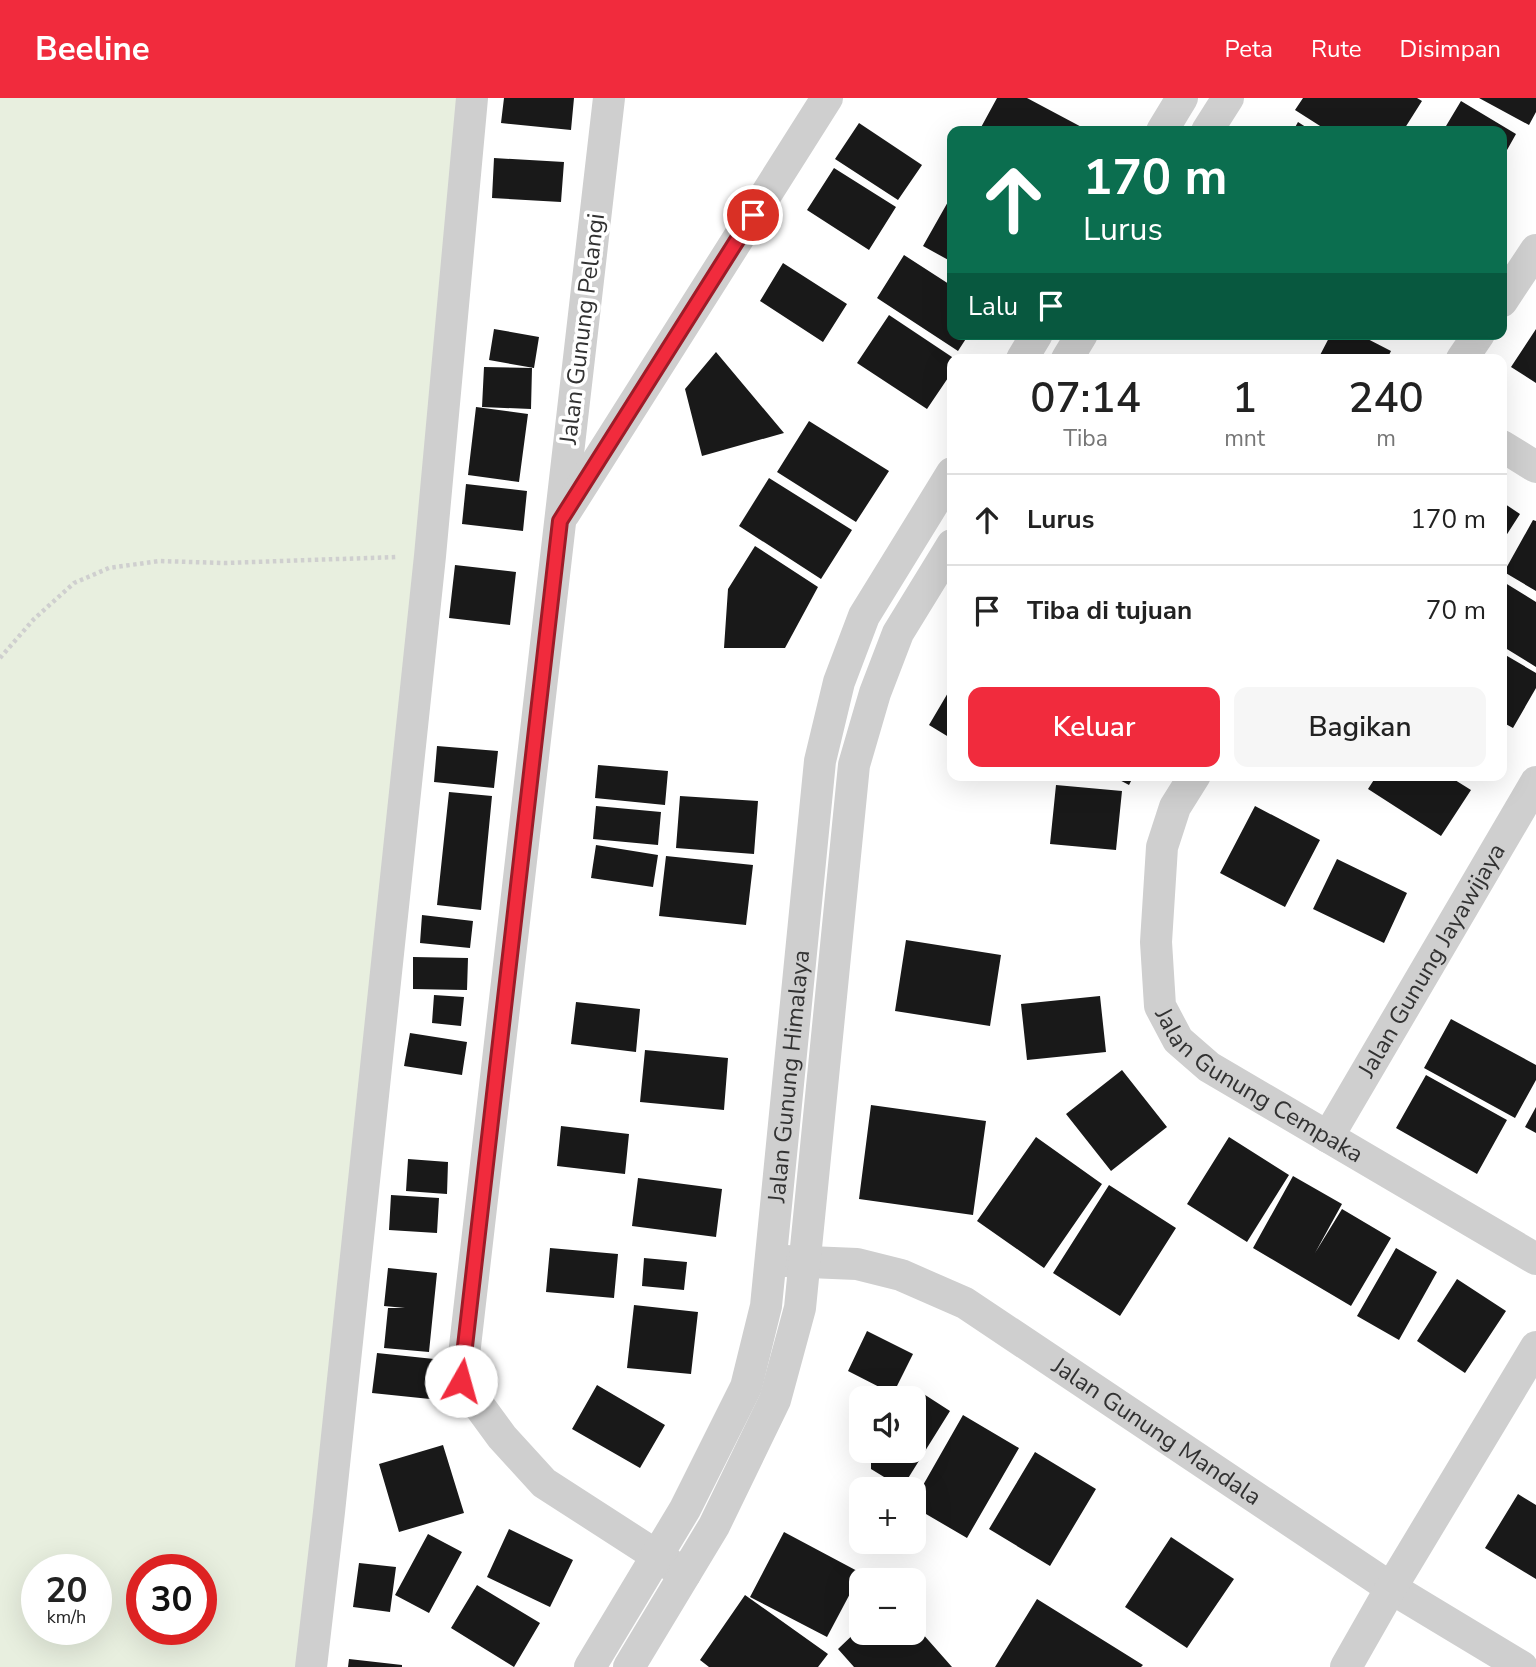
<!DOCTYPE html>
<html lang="id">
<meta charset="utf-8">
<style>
body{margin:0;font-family:"Nunito Sans",sans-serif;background:#f6f6f6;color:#222;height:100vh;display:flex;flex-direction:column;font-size:26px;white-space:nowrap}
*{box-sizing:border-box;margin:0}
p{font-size:23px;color:#767676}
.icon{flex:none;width:38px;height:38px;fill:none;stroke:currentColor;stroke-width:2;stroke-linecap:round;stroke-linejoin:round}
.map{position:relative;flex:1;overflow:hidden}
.drawer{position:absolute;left:947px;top:256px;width:560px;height:427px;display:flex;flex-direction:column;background:#fff;border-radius:14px;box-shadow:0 7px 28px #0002}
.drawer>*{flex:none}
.top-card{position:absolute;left:947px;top:28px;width:560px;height:214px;border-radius:14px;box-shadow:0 7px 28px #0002;background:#0b6e4f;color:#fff;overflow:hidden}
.controls{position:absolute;left:849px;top:1288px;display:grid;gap:14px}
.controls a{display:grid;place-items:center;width:77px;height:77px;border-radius:14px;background:#fff;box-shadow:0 7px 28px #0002;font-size:35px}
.speed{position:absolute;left:21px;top:1456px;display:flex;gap:14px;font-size:35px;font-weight:700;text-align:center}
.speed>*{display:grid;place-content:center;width:91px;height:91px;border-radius:50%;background:#fff;box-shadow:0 7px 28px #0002;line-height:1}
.speed small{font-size:18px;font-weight:400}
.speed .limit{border:10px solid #d22;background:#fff;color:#111}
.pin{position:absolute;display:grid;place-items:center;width:60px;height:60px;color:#fff;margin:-30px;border:4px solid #fff;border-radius:50%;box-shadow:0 2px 7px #0007}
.me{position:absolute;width:77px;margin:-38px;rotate:7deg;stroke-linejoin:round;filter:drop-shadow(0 0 5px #0008)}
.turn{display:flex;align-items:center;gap:24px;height:147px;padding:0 21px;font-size:32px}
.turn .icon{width:91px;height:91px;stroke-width:2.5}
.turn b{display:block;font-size:49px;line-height:60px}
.then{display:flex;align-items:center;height:66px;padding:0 21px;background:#0003;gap:14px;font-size:26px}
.eta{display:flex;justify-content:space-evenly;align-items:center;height:119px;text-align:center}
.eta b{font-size:42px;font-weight:600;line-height:49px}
.primary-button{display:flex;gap:14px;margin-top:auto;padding:14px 21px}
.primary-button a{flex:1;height:80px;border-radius:14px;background:#f12b3d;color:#fff;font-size:28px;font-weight:600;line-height:80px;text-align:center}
.primary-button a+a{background:#f6f6f6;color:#222}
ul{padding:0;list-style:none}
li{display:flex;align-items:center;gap:21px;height:91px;padding:0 21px;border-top:2px solid #e0e0e0}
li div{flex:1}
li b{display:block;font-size:26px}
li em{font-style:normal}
header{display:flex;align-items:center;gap:42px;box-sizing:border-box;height:98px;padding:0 35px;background:#f12b3d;color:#fff}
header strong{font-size:33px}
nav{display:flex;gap:38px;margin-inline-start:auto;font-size:24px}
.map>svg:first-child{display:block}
</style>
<header>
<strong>Beeline</strong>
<nav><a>Peta</a><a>Rute</a><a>Disimpan</a></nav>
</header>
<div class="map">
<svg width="1536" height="1569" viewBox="0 0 1536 1569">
<rect width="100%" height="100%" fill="#fff"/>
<!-- green -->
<path fill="#e8efdf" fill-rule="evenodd" d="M0 0H480L322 1569H0ZM37 1472H96V1531H37ZM142 1472H201V1531H142Z"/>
<!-- building -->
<path fill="#191919" d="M504 0H574L571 32 501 25Z
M997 0H1027L1089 33H979Z
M1303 0H1417L1422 3 1403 33H1328L1295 12Z
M1479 0H1536V14L1529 27Z
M1461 3 1516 36 1502 61V33H1443Z
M1298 24 1312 33H1293Z
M859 25 922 67 898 102 835 61Z
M494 60 564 64 561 104 492 100Z
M834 70 896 109 869 152 807 112Z
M949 102 952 104V164L923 148Z
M904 157 952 188V236H969L958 253 877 200Z
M783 165 847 206 823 244 760 203Z
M889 217 952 259V274L927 311 857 265Z
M494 231 539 239 534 270 489 262Z
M1536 231V285L1511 269Z
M1331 236H1358L1391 253 1387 261H1318Z
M716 254 784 335 702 358 685 291Z
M484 269 532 270 531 311 482 309Z
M476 309 528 316 519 384 468 377Z
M809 323 889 373 856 424 777 374Z
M769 380 852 432 821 481 739 428Z
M466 386 527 393 523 433 462 426Z
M1502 404 1520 416 1502 444Z
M1533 422 1536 423V493L1504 474Z
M755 448 818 489 785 550H724L728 491Z
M455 467 516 474 510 527 449 520Z
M1502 483 1536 504V569L1502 548Z
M1502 555 1536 575V590L1513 630 1502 624Z
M952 588V641L929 627Z
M437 648 498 653 494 690 434 684Z
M598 667 668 673 665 707 595 700Z
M1110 677H1134L1129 687Z
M1377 677H1447L1471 692 1441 738 1368 691Z
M1056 687 1122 693 1116 752 1050 746Z
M449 694 492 698 481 812 437 807Z
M680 698 758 703 754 756 676 750Z
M596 708 661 714 658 747 593 741Z
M1255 708 1320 742 1285 809 1220 775Z
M596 747 658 757 653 789 591 780Z
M666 758 753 767 746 827 659 818Z
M1337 761 1407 795 1384 845 1313 811Z
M422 817 473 823 470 850 420 845Z
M906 842 1001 857 990 928 895 913Z
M413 859 468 860 467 892 413 891Z
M434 897 464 899 461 928 432 925Z
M1100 898 1106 954 1027 962 1021 906Z
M576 904 640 911 636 954 571 946Z
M1451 921 1536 967V982L1515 1020 1424 970Z
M410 935 467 944 462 977 404 968Z
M645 952 728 960 724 1012 640 1004Z
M1122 972 1167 1029 1111 1073 1066 1016Z
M1426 977 1507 1022 1477 1076 1396 1030Z
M871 1007 986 1023 973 1117 859 1101Z
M1536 1009V1035L1525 1029Z
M561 1028 629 1036 625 1076 557 1068Z
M1036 1039 1102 1086 1044 1170 977 1123Z
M1229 1039 1289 1077 1247 1144 1187 1106Z
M408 1061 448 1064 447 1096 406 1093Z
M1293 1078 1342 1106 1315 1155 1342 1111 1391 1140 1351 1208 1253 1150Z
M638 1080 722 1091 716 1139 632 1128Z
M1109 1087 1176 1130 1120 1218 1053 1175Z
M391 1097 439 1100 437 1135 389 1132Z
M550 1150 618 1156 614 1200 546 1194Z
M1396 1150 1437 1174 1399 1242 1357 1218Z
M644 1160 687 1164 684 1192 642 1188Z
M388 1170 437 1175 429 1254 384 1250 388 1210H405L384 1208Z
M1457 1181 1506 1213 1465 1275 1417 1243Z
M634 1207 698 1214 691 1276 627 1270Z
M867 1233 913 1256 893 1296 848 1273Z
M377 1255 434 1261 430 1301 372 1295Z
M597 1287 665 1327 640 1370 572 1331Z
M919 1293 950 1313 902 1390 871 1371V1353H914V1300L895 1299Z
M963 1317 1019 1350 967 1440 914 1409V1403Z
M443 1347 464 1415 399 1434 379 1366Z
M1035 1354 1096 1391 1050 1468 989 1431Z
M1518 1396 1536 1407V1481L1485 1450Z
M509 1431 573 1462 550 1509 487 1479Z
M784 1434 861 1475 827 1539 750 1499Z
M428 1436 462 1454 429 1515 395 1497Z
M1171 1439 1234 1481 1187 1550 1125 1509Z
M359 1465 396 1469 390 1514 353 1509Z
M477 1487 540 1525 514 1569 451 1530Z
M745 1497 828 1556 818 1569H709L700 1562Z
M1037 1501 1143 1567 1141 1569H995Z
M914 1526 952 1569H854L838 1551 861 1529V1535H914Z
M349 1561 402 1567V1569H348Z"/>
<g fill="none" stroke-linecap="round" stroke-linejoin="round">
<!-- path -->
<path stroke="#cfcfcf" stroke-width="4.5" stroke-dasharray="3.5 3.5" stroke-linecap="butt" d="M0 560 34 521 74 485 109 470 159 463 224 465 397 459"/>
<!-- street -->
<g stroke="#cfcfcf" stroke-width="32">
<path d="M609 0 461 1283 502 1339 544 1385 685 1476"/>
<path d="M1162 33 1182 0"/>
<path d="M1207 33 1228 0"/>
<path d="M1502 203 1536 152"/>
<path d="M1022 261 1037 236"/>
<path d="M1067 261 1082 236"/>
<path d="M1462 261 1479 236"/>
<path d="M1502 348 1536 369"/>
<path d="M564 416 827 0"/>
<path id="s1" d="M1195 677 1175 709 1162 749 1156 844 1160 908 1178 942 1209 969 1536 1161"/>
<path id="s2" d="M1328 1039 1536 684"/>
<path id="s3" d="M785 1163 857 1166 901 1177 965 1205 1391 1490 1522 1569"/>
<path d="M311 1569 329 1414 430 458 472 0"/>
<path id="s4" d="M590 1569 685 1411 746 1289 766 1208 820 663 839 584 864 518 952 375"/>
<path d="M629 1569 714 1428 775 1302 800 1210 854 667 875 595 898 535 952 447"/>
<path d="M1346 1569 1391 1490 1536 1249"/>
</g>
</g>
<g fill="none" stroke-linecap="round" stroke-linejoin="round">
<!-- route casing -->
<g stroke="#9d1c28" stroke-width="18">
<path id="route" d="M461 1283 560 423 753 117"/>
</g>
<!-- route -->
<use href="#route" stroke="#f12b3d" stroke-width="12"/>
</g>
<g text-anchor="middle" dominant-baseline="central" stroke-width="7" stroke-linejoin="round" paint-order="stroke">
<!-- street labels -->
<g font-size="24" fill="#323232" stroke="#fff">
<text transform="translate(582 231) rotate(-83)">Jalan Gunung Pelangi</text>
<text stroke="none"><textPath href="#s2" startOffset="205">Jalan Gunung Jayawijaya</textPath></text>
<text stroke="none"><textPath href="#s4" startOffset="635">Jalan Gunung Himalaya</textPath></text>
<text stroke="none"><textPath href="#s1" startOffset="369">Jalan Gunung Cempaka</textPath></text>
<text stroke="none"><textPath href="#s3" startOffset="418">Jalan Gunung Mandala</textPath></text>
</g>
</g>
</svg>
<div class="controls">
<a><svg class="icon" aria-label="sound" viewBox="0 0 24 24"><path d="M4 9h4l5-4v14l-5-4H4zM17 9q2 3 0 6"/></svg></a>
<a>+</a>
<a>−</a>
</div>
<div class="speed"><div>20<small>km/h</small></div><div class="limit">30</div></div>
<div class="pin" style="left:753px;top:117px;background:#d93025"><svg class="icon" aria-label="arrive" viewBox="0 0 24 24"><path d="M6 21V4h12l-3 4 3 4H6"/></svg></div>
<svg class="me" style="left:461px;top:1283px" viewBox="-20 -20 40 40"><circle r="19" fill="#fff"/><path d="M0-13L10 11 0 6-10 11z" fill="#f12b3d"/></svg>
<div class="top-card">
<div class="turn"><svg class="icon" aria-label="ahead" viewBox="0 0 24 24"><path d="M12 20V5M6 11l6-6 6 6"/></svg><div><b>170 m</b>Lurus</div></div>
<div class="then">Lalu<svg class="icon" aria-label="arrive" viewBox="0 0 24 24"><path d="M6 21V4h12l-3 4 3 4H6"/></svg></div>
</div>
<section class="drawer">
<div class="eta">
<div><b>07:14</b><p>Tiba</p></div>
<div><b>1</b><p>mnt</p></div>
<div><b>240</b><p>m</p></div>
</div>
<ul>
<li><svg class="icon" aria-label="ahead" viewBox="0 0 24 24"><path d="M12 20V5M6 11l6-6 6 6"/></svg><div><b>Lurus</b></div><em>170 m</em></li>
<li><svg class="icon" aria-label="arrive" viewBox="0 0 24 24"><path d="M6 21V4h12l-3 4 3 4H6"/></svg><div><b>Tiba di tujuan</b></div><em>70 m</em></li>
</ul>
<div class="primary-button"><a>Keluar</a><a>Bagikan</a></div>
</section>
</div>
